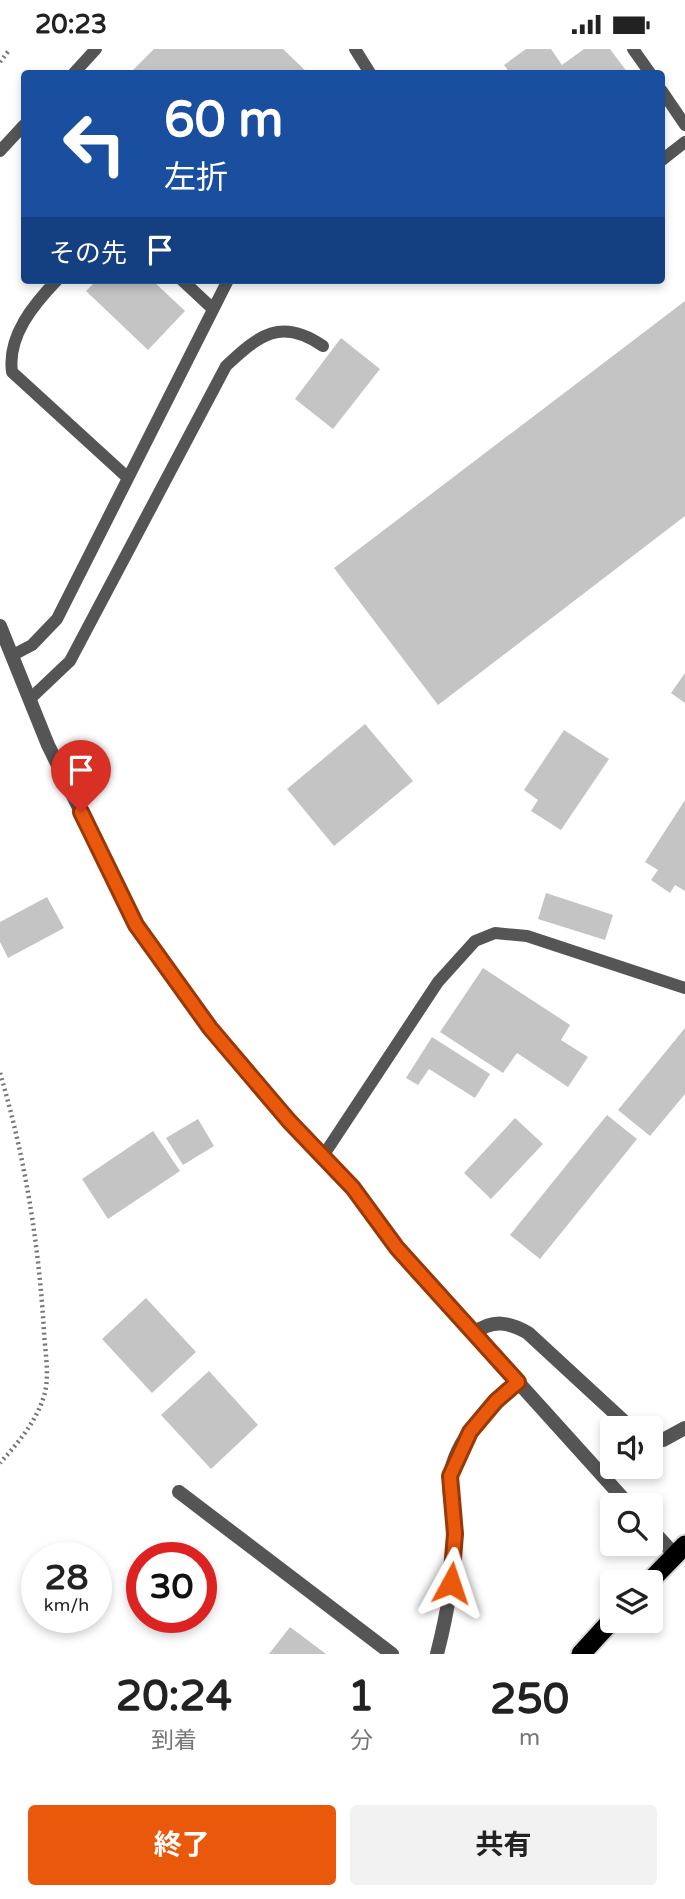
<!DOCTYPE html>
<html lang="ja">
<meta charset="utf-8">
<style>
body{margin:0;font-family:"Varela Round","Noto Sans JP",sans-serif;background:#f2f2f2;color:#222;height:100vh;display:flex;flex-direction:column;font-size:26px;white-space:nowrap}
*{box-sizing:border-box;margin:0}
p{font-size:23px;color:#767676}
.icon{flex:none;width:38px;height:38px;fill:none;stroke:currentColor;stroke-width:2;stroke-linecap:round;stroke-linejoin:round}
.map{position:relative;height:1605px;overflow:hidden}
.panel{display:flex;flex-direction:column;background:#fff;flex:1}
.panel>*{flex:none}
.guide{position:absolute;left:21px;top:21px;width:644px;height:214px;border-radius:7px;box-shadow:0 4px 10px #0003;background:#1a4fa0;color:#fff;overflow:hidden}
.tools{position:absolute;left:600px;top:1367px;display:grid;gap:14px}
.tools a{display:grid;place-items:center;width:63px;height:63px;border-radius:7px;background:#fff;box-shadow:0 4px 10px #0003;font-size:35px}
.speed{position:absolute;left:21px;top:1493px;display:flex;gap:14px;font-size:35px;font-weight:700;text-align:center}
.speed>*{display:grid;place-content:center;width:91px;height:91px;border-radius:50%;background:#fff;box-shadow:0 4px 10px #0003;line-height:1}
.speed small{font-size:18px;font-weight:400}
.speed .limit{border:10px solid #d22;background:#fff;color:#111}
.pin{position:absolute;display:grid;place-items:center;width:60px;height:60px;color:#fff;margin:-72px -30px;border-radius:50% 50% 50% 0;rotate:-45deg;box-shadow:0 0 7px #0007}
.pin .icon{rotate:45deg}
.me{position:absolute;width:77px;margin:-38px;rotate:5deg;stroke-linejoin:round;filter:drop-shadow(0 0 5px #0008)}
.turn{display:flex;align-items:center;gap:24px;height:147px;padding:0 28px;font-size:32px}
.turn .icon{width:91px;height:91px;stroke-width:2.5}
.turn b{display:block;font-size:49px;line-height:60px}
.then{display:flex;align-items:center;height:66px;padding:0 28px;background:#0003;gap:14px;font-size:26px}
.eta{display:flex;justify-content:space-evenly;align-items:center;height:119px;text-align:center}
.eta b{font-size:42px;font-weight:700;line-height:49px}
.button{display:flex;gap:14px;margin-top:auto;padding:14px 28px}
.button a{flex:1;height:80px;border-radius:7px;background:#ea580c;color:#fff;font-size:28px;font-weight:700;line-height:80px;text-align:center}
.button a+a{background:#f2f2f2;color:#222}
.status{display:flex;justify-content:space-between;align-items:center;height:49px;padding:0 35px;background:#fff;direction:ltr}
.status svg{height:19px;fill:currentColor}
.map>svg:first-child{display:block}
</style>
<div class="status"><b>20:23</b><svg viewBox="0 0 49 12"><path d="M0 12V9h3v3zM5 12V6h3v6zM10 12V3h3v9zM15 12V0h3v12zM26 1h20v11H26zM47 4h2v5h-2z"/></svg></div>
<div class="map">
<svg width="685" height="1605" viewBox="0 0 685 1605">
<rect width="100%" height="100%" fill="#fff"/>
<!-- building -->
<path fill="#c4c4c4" d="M154 0H283L308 24H130Z
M526 0H551L562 16 584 0H610L628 24H510L504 16Z
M97 231H152L185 262 148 301 86 242Z
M685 252V467L438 656 334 519Z
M341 289 380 320 333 380 295 350Z
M685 624V654L671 644Z
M365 675 413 732 334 797 287 740Z
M564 681 609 710 561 781 531 762 538 751 524 741Z
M685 751V842L675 836 670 844 651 831 658 821 645 813Z
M546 844 613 866 605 891 538 870Z
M47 848 64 879 8 909 0 893V873Z
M483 919 570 976 561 991 588 1008 568 1038 517 1004 503 1024 440 983Z
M685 979V1045L650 1087 618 1061Z
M432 988 490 1025 475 1049 429 1020 418 1036 406 1029Z
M607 1066 637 1090 540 1210 510 1186Z
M515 1069 543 1095 491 1150 464 1124Z
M198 1070 214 1097 183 1116 166 1089Z
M153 1082 180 1122 108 1170 82 1130Z
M146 1249 196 1303 152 1344 102 1290Z
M209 1322 258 1376 211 1420 161 1366Z
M290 1578 326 1605H269Z"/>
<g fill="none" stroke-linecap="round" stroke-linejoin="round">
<!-- trunk casing -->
<g stroke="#dbdbdb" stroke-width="23">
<path id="trunk" d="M649 1533 685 1496
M581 1605 612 1571"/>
</g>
<!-- path -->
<path stroke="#777" stroke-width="4.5" stroke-dasharray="2 3.5" stroke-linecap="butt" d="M0 13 10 0
M0 1024C25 1108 39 1196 44 1283 45 1303 50 1327 44 1347 36 1373 18 1394 0 1414"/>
<!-- service -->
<path stroke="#555" stroke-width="12" d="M355 0 370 24
M633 0 650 24
M74 24 96 0
M662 42 685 76
M0 102 24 76
M662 111 685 93
M57 231C34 255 7 287 12 323L128 429
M182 231 213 260
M13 606 32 596 57 570 228 231
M31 649 70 612 226 317C259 286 281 268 323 297
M323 1107 438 933 475 892 495 884 527 887 685 939"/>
<!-- minor -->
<path stroke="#555" stroke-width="14" d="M474 1284C493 1270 509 1273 528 1284L631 1379
M651 1392 663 1391 685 1379
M179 1443 392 1605
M437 1605C447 1566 454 1528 455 1487 455 1468 447 1448 450 1428 455 1389 490 1357 518 1333"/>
<!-- tertiary -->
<path stroke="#555" stroke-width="14" d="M0 577 48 696 137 876 210 979 289 1071 353 1139 397 1199 629 1456
M651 1480 675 1506"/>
<!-- trunk -->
<use href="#trunk" stroke="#000" stroke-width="19"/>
</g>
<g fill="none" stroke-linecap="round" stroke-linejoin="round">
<!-- route casing -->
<g stroke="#983908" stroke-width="18">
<path id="route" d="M81 763 136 876 210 979 289 1072 353 1139 397 1199 518 1333 496 1352 470 1383 450 1427 455 1485 451 1534"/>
</g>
<!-- route -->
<use href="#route" stroke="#ea580c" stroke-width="12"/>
</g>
</svg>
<div class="tools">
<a><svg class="icon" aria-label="sound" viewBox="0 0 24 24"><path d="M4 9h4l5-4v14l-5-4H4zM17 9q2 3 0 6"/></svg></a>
<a><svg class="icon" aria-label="search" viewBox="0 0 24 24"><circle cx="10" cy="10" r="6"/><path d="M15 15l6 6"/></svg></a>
<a><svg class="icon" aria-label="layers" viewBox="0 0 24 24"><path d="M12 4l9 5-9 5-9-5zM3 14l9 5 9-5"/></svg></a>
</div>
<div class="speed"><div>28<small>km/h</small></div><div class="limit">30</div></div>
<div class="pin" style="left:81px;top:763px;background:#d93025"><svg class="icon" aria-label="arrive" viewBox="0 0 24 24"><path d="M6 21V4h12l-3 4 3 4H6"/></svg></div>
<svg class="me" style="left:451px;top:1534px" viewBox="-20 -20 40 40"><path d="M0-17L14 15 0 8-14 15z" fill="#ea580c" stroke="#fff" stroke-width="4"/></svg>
<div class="guide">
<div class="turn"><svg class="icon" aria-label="left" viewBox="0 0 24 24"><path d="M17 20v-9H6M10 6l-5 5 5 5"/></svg><div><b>60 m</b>左折</div></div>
<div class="then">その先<svg class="icon" aria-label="arrive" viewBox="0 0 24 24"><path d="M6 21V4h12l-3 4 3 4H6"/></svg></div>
</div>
</div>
<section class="panel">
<div class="eta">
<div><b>20:24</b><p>到着</p></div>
<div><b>1</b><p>分</p></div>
<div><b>250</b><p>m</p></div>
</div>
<div class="button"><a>終了</a><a>共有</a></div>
</section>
